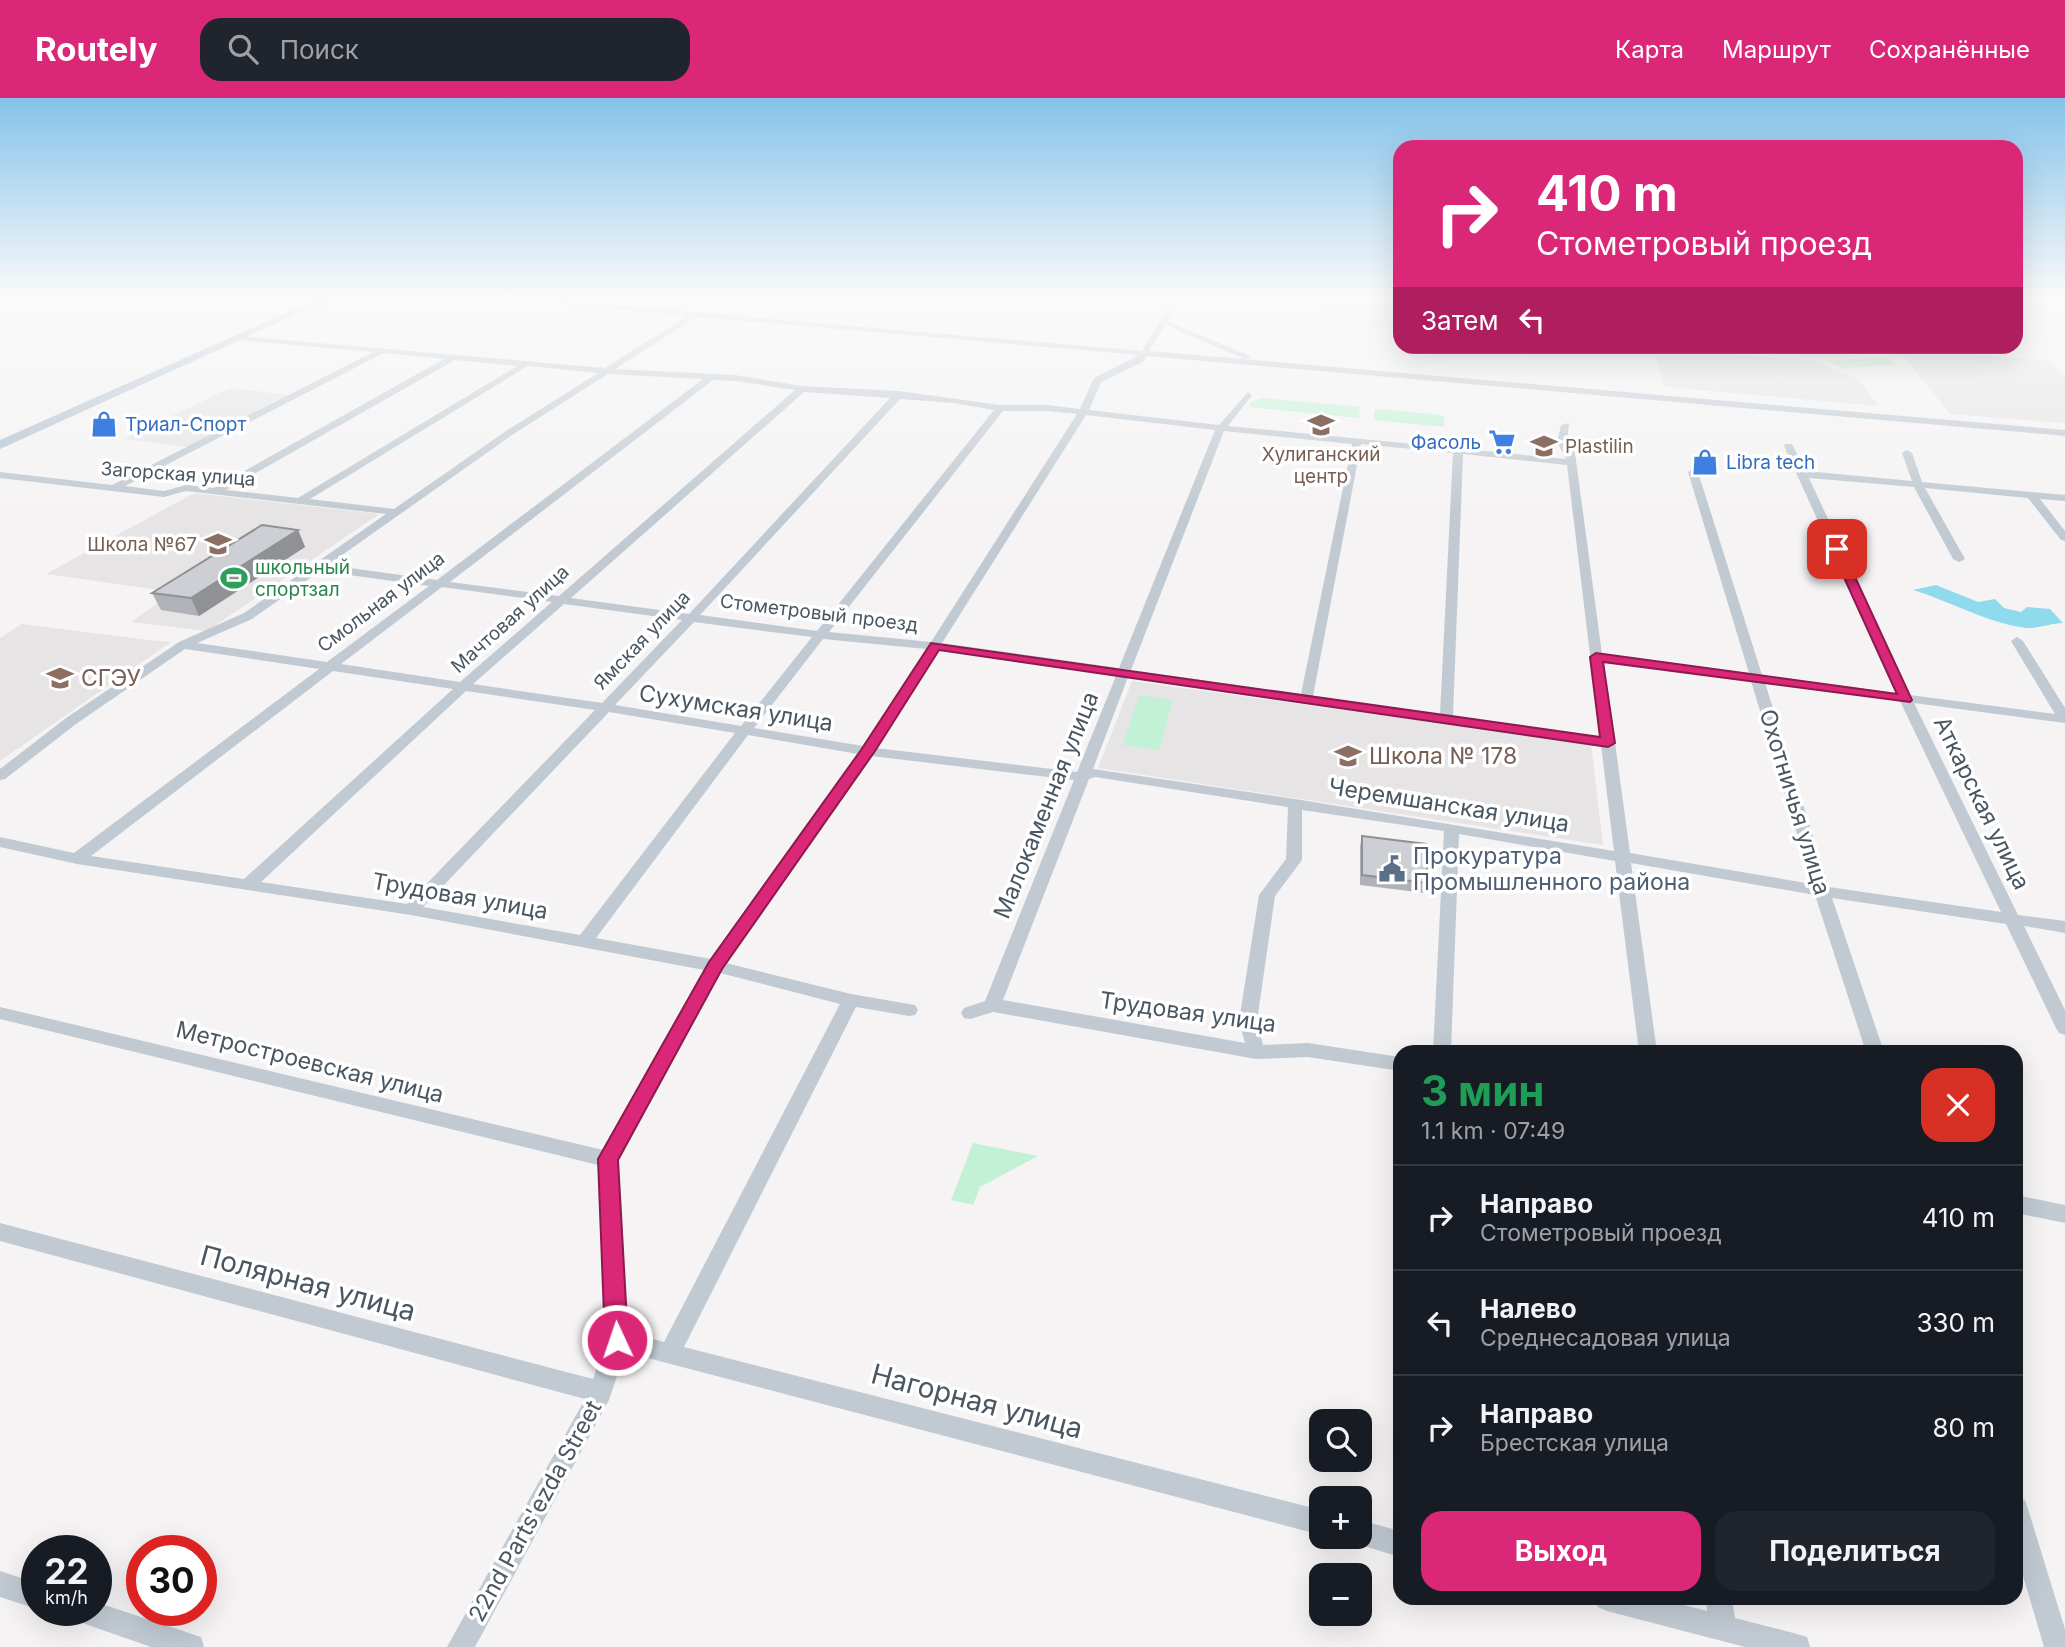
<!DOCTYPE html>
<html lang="ru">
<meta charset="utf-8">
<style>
body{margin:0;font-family:Inter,sans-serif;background:#20242c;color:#f1f3f6;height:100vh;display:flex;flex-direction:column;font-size:26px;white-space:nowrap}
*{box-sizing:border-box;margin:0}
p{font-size:23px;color:#9ea1a6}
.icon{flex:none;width:38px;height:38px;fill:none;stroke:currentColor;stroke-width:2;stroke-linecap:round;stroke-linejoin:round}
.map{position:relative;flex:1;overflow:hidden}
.side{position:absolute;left:1393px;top:947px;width:630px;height:560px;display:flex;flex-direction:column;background:#171b24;border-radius:21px;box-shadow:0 7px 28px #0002}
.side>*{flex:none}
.hud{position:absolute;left:1393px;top:42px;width:630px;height:214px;border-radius:21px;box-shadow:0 7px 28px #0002;background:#db2777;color:#fff;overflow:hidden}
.tools{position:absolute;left:1309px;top:1311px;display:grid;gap:14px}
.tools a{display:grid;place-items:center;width:63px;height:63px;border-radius:14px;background:#171b24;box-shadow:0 7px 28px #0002;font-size:35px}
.speed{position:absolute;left:21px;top:1437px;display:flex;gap:14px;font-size:35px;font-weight:700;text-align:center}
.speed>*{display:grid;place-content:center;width:91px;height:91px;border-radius:50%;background:#171b24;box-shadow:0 7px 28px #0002;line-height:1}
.speed small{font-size:18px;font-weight:400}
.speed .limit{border:10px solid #d22;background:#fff;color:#111}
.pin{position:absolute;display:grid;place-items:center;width:60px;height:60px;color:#fff;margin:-30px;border-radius:14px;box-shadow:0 4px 10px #0006}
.me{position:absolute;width:77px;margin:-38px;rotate:357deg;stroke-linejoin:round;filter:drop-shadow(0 0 5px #0008)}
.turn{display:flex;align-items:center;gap:24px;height:147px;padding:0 28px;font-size:32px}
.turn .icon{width:91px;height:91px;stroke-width:2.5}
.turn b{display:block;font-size:49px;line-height:60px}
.then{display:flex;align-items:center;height:66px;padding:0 28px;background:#0003;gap:14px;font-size:26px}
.round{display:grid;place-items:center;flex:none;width:74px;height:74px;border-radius:21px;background:#20242c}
.summary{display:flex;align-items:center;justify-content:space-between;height:119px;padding:0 28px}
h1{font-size:42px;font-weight:700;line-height:52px;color:#1e9e55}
.action{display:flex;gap:14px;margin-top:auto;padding:14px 28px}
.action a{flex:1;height:80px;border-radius:21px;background:#db2777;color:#fff;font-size:28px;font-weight:700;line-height:80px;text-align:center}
.action a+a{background:#20242c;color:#f1f3f6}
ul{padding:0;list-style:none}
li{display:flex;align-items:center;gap:21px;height:105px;padding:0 28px;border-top:2px solid #363941}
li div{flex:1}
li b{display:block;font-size:26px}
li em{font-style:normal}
header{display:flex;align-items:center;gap:42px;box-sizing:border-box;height:98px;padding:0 35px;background:#db2777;color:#fff}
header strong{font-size:33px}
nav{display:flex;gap:38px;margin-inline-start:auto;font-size:24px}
.search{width:490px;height:63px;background:#20242c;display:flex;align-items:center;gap:18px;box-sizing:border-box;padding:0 24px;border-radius:21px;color:#9ea1a6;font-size:26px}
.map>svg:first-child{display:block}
</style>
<header>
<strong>Routely</strong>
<div class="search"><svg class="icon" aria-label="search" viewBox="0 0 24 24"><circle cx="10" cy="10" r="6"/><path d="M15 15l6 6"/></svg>Поиск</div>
<nav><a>Карта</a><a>Маршрут</a><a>Сохранённые</a></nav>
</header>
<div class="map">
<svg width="2065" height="1549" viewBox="0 0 2065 1549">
<rect width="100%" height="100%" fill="#f5f3f3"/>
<!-- education -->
<path fill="#e6e4e5" d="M1363 197 1400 207V231H1378L1315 209Z
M1652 250 1814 263 1858 281 1879 308 1665 289Z
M1898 251 2048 262 2065 278V325L1950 316Z
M230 290 290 297 188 349 124 341Z
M194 395 379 416 207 533 131 524 174 494 46 476Z
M22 526 148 542 171 544 0 663V540Z
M1132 583 1591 646 1603 747 1098 670Z"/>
<!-- medical -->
<path fill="#fce8e6" d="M2016 197H2030L2055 220 2016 217Z"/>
<!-- green -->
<path fill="#c3f1d5" d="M1885 259 1900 267 1841 270 1826 263Z
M1261 300 1361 309 1357 314H1360L1359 320 1250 309V305Z
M1381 311 1441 317 1444 318V329L1374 322V312Z
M1139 597 1173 602 1159 652 1123 647Z
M973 1045 1038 1058 980 1089 973 1107 951 1102Z"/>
<!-- water -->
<path fill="#90daee" d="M1936 487 1978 504 1995 501 2004 510 2021 514 2027 509 2050 511 2063 525C2051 525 2038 531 2026 530 1987 525 1950 503 1913 492Z"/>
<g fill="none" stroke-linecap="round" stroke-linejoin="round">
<!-- minor -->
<path fill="#c1cad2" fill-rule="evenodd" d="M15 197 14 199 0 202V198Z
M264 197 322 200 325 203 347 197H358L299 215 296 211 321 204Z
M467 197H494L1142 253 1175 197H1183L1167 223 1252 259 1245 261 1165 227 1149 253 2065 332V338L1147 258 1143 264 1101 284 1089 312 1219 327 1248 294 1252 297 1228 328 1566 361 1557 344 1561 327 1569 325 1567 344 1575 355 1602 556 1749 575 1688 374 1693 371 1698 374 1762 577 1896 595 1784 348 1786 346H1792L1806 373 1912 383 1902 355 1907 352 1912 355 1922 384 2065 397V403L2040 401 2065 433V443L2061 442 2028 400 1925 390 1965 461 1959 464 1953 461 1914 389 1809 380 1910 597 2055 616 2011 543 2017 539 2023 543 2065 610V625L1914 605 2018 817 2065 823V835L2024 828 2065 912V937L2059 935 2056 930 2006 826 1832 800 1884 954H1866L1815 797 1631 765 1657 954H1639L1615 763 1459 736 1451 954H1433L1444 733 1302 712V762L1275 798 1257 923 1263 947 1308 945 1400 959V973L1308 959 1256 961 993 914 970 921 964 920 961 915 964 910 985 903 1074 682 871 658 726 865 851 896 909 906 915 907 918 912 915 917 909 918 856 909 684 1249 1321 1412V1437L625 1254 609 1302 475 1549H447L585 1301 0 1143V1125L593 1281 606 1242 598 1067 0 921V909L603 1052 704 872 411 817 77 766 0 749V739L74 755 319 571 185 551 76 626 5 681 0 682V671L66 620 179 544 244 515 386 416 186 393 164 399 0 380V374L112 387 373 254 236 242 239 238 605 270 687 218ZM697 219 1139 257 1094 280 1080 311 1047 307H1000L899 293 802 288 735 277 615 271ZM384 255 444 261 214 390 186 387 164 393 125 388ZM455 262 517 268 298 400 226 392ZM528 268 598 275 506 333 394 411 310 401ZM608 276 703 281 437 482 328 467 512 337ZM713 282 735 283 795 292 559 498 450 484ZM804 294 890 300 689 516 571 500ZM900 301 954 305 994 312 817 533 700 517ZM1003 313H1047L1077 316 931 544 829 534ZM1086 317 1215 332 1119 570 942 545ZM1224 333 1352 346 1301 596 1131 572ZM1361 346 1453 355 1440 616 1313 598ZM1463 356 1567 367 1600 639 1453 618ZM320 473 429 488 327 564 197 545 252 521ZM442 489 552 504 460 584 341 566ZM564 506 682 522 602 605 473 586ZM694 524 812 539 741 628 615 607ZM823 541 926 551 863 648 754 630ZM938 552 1116 578 1077 674 876 650ZM1604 564 1751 583 1812 786 1630 755ZM333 573 453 591 244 781 91 758ZM1128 579 1601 647 1614 753 1295 701 1093 671ZM1765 585 1900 603 2001 814 1829 789ZM466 593 595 612 407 806 261 784ZM609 614 735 635 580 837 423 809ZM748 637 858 656 711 861 596 840ZM1095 679 1288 709 1286 761 1259 797 1239 923 1245 945 1003 902 1089 681ZM720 875 840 906 664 1244 628 1234 618 1061Z
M2016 1097 2065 1107V1125L2016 1115Z
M2016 1399 2025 1402 2028 1411 2065 1531V1549H2044L2016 1454Z
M1360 1422 1400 1433V1459L1351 1444 1349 1438H1360Z
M0 1473 37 1485V1511L0 1499Z
M1594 1500H1657L1707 1513 1706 1500H1732L1735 1520 1797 1536 1807 1539 1810 1549H1745L1607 1513 1598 1509Z
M96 1504 201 1539 204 1549H151L71 1521 67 1512H96Z"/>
<!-- major -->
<path fill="#b3c2d1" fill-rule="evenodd" d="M326 197H339L0 351V342Z"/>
</g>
<!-- wall -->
<path fill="#b0b2b7" d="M298 432 305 449 199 518 161 512 152 495Z
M1362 738 1428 785 1425 795 1360 787V748Z"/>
<!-- shaded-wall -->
<path fill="#909195" d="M298 432 305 449 199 518 191 500Z"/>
<!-- building -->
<path fill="#cdcfd5" stroke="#909195" stroke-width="2" d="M262 427 298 432 191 500 152 495Z
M1362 738 1426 746 1428 785 1362 777Z"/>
<!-- sky -->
<linearGradient id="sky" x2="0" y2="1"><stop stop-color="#85c3ea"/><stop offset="0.48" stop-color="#fafafa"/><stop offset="1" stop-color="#fafafa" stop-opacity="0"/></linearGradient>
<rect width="2065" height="414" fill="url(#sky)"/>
<!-- route -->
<path fill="#db2777" stroke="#8e194d" stroke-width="2" d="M1837 448 1842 451 1912 602 1910 604 1603 564 1615 645 1608 649 939 552 875 653 722 871 618 1062 628 1242 625 1250 617 1253 608 1250 605 1242 598 1061 709 864 861 652 931 545 1600 639 1590 559 1596 555 1897 596 1831 451Z"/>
<!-- icons -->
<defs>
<g id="shop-bare" transform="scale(2.1)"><path d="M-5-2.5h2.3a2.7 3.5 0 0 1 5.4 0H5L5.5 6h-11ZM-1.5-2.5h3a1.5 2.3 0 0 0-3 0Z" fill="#3f7fe0" stroke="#fff" stroke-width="2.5" paint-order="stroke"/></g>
<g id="school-bare" transform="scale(2.1)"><path d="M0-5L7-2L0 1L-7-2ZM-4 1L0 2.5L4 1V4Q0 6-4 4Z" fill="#8d6e63" stroke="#fff" stroke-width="2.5" paint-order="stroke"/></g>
<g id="supermarket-bare" transform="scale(2.1)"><path d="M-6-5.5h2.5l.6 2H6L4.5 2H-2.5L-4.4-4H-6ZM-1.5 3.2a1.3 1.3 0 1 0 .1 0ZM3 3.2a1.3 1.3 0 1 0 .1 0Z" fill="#3f7fe0" stroke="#fff" stroke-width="2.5" paint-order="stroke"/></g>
<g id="stadium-bare" transform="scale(2.1)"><path d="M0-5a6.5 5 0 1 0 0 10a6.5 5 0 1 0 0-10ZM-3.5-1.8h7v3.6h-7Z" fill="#2e9e5b" stroke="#fff" stroke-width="2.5" paint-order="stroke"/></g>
<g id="university-bare" transform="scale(2.1)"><path d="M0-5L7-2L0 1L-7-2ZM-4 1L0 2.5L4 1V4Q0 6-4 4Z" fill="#8d6e63" stroke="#fff" stroke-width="2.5" paint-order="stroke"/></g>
<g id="civic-bare" transform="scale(2.1)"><path d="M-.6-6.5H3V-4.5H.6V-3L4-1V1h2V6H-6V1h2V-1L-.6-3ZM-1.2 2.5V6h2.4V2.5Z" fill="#5c6f8a" stroke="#fff" stroke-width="2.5" paint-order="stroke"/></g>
</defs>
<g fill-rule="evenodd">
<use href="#shop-bare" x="104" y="326"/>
<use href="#school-bare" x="1321" y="327"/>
<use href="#supermarket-bare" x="1502" y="344"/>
<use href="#school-bare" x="1544" y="348"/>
<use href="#shop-bare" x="1705" y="364"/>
<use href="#school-bare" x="218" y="446"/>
<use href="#stadium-bare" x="234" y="480"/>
<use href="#university-bare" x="60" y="580"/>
<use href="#school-bare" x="1348" y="658"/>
<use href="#civic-bare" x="1392" y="771"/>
</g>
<g text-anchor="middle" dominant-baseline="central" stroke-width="7" stroke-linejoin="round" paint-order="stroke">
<!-- far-shop labels -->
<g font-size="19" fill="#366cbe" stroke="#fff" text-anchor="start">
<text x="125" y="326">Триал-Спорт</text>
<text x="1481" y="344" text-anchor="end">Фасоль</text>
<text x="1726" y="364">Libra tech</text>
</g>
<!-- far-education labels -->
<g font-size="19" fill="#785e54" stroke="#fff" text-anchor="start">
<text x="1565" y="348">Plastilin</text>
<text x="1321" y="356" text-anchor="middle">Хулиганский<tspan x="1321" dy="22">центр</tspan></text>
<text x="197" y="446" text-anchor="end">Школа №67</text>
</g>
<!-- far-street labels -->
<g font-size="19" fill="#4a5661" stroke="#fff">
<text transform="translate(178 376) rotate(4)">Загорская улица</text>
<text transform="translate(381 504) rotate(-37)">Смольная улица</text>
<text transform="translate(819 515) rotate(7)">Стометровый проезд</text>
<text transform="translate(510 521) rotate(-42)">Мачтовая улица</text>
<text transform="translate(642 542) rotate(-46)">Ямская улица</text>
</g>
<!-- far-leisure labels -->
<g font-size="19" fill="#27864d" stroke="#fff" text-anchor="start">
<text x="255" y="469">школьный<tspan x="255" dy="22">спортзал</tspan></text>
</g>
<!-- education labels -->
<g font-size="23" fill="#785e54" stroke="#fff" text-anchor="start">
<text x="81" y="580">СГЭУ</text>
<text x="1369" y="658">Школа № 178</text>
</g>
<!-- street labels -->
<g font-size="23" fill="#4a5661" stroke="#fff">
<text transform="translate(736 610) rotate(9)">Сухумская улица</text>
<text transform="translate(1795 704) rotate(73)">Охотничья улица</text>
<text transform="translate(1982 705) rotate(64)">Аткарская улица</text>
<text transform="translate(1046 707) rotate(-68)">Малокаменная улица</text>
<text transform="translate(1449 707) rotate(9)">Черемшанская улица</text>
<text transform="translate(460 798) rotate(10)">Трудовая улица</text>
<text transform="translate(1188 914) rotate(8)">Трудовая улица</text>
<text transform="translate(310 964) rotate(14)">Метростроевская улица</text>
<text transform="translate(535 1413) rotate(-61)">22nd Parts'ezda Street</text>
</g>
<!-- service labels -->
<g font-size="23" fill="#4e5e75" stroke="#fff" text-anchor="start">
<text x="1413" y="758">Прокуратура<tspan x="1413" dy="26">Промышленного района</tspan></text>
</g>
<!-- near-street labels -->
<g font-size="28" fill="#4a5661" stroke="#fff">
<text transform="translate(308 1185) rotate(15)">Полярная улица</text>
<text transform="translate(977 1303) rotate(15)">Нагорная улица</text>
</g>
</g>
</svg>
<div class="tools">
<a><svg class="icon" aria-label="search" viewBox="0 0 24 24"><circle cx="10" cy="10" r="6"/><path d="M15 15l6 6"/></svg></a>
<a>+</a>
<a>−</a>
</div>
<div class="speed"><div>22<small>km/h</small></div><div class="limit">30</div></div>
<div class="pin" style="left:1837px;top:451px;background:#d93025"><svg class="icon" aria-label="arrive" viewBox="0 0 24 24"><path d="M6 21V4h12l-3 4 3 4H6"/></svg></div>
<svg class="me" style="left:617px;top:1242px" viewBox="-20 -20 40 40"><circle r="17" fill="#db2777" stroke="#fff" stroke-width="3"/><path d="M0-11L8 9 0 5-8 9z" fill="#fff"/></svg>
<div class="hud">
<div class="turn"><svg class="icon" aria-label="right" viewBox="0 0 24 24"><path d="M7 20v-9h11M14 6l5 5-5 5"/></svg><div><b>410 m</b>Стометровый проезд</div></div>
<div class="then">Затем<svg class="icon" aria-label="left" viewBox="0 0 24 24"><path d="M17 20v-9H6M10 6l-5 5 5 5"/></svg></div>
</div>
<section class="side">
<div class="summary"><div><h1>3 мин</h1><p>1.1 km · 07:49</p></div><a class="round" style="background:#d93025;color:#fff"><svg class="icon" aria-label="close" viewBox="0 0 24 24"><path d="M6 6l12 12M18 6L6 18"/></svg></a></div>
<ul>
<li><svg class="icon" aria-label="right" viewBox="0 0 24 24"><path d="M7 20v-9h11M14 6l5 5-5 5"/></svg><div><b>Направо</b><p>Стометровый проезд</p></div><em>410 m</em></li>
<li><svg class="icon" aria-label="left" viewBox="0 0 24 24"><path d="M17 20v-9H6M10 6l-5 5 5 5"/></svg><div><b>Налево</b><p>Среднесадовая улица</p></div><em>330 m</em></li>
<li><svg class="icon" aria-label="right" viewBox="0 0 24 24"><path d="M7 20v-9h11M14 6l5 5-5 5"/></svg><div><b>Направо</b><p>Брестская улица</p></div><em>80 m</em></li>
</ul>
<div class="action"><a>Выход</a><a>Поделиться</a></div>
</section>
</div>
